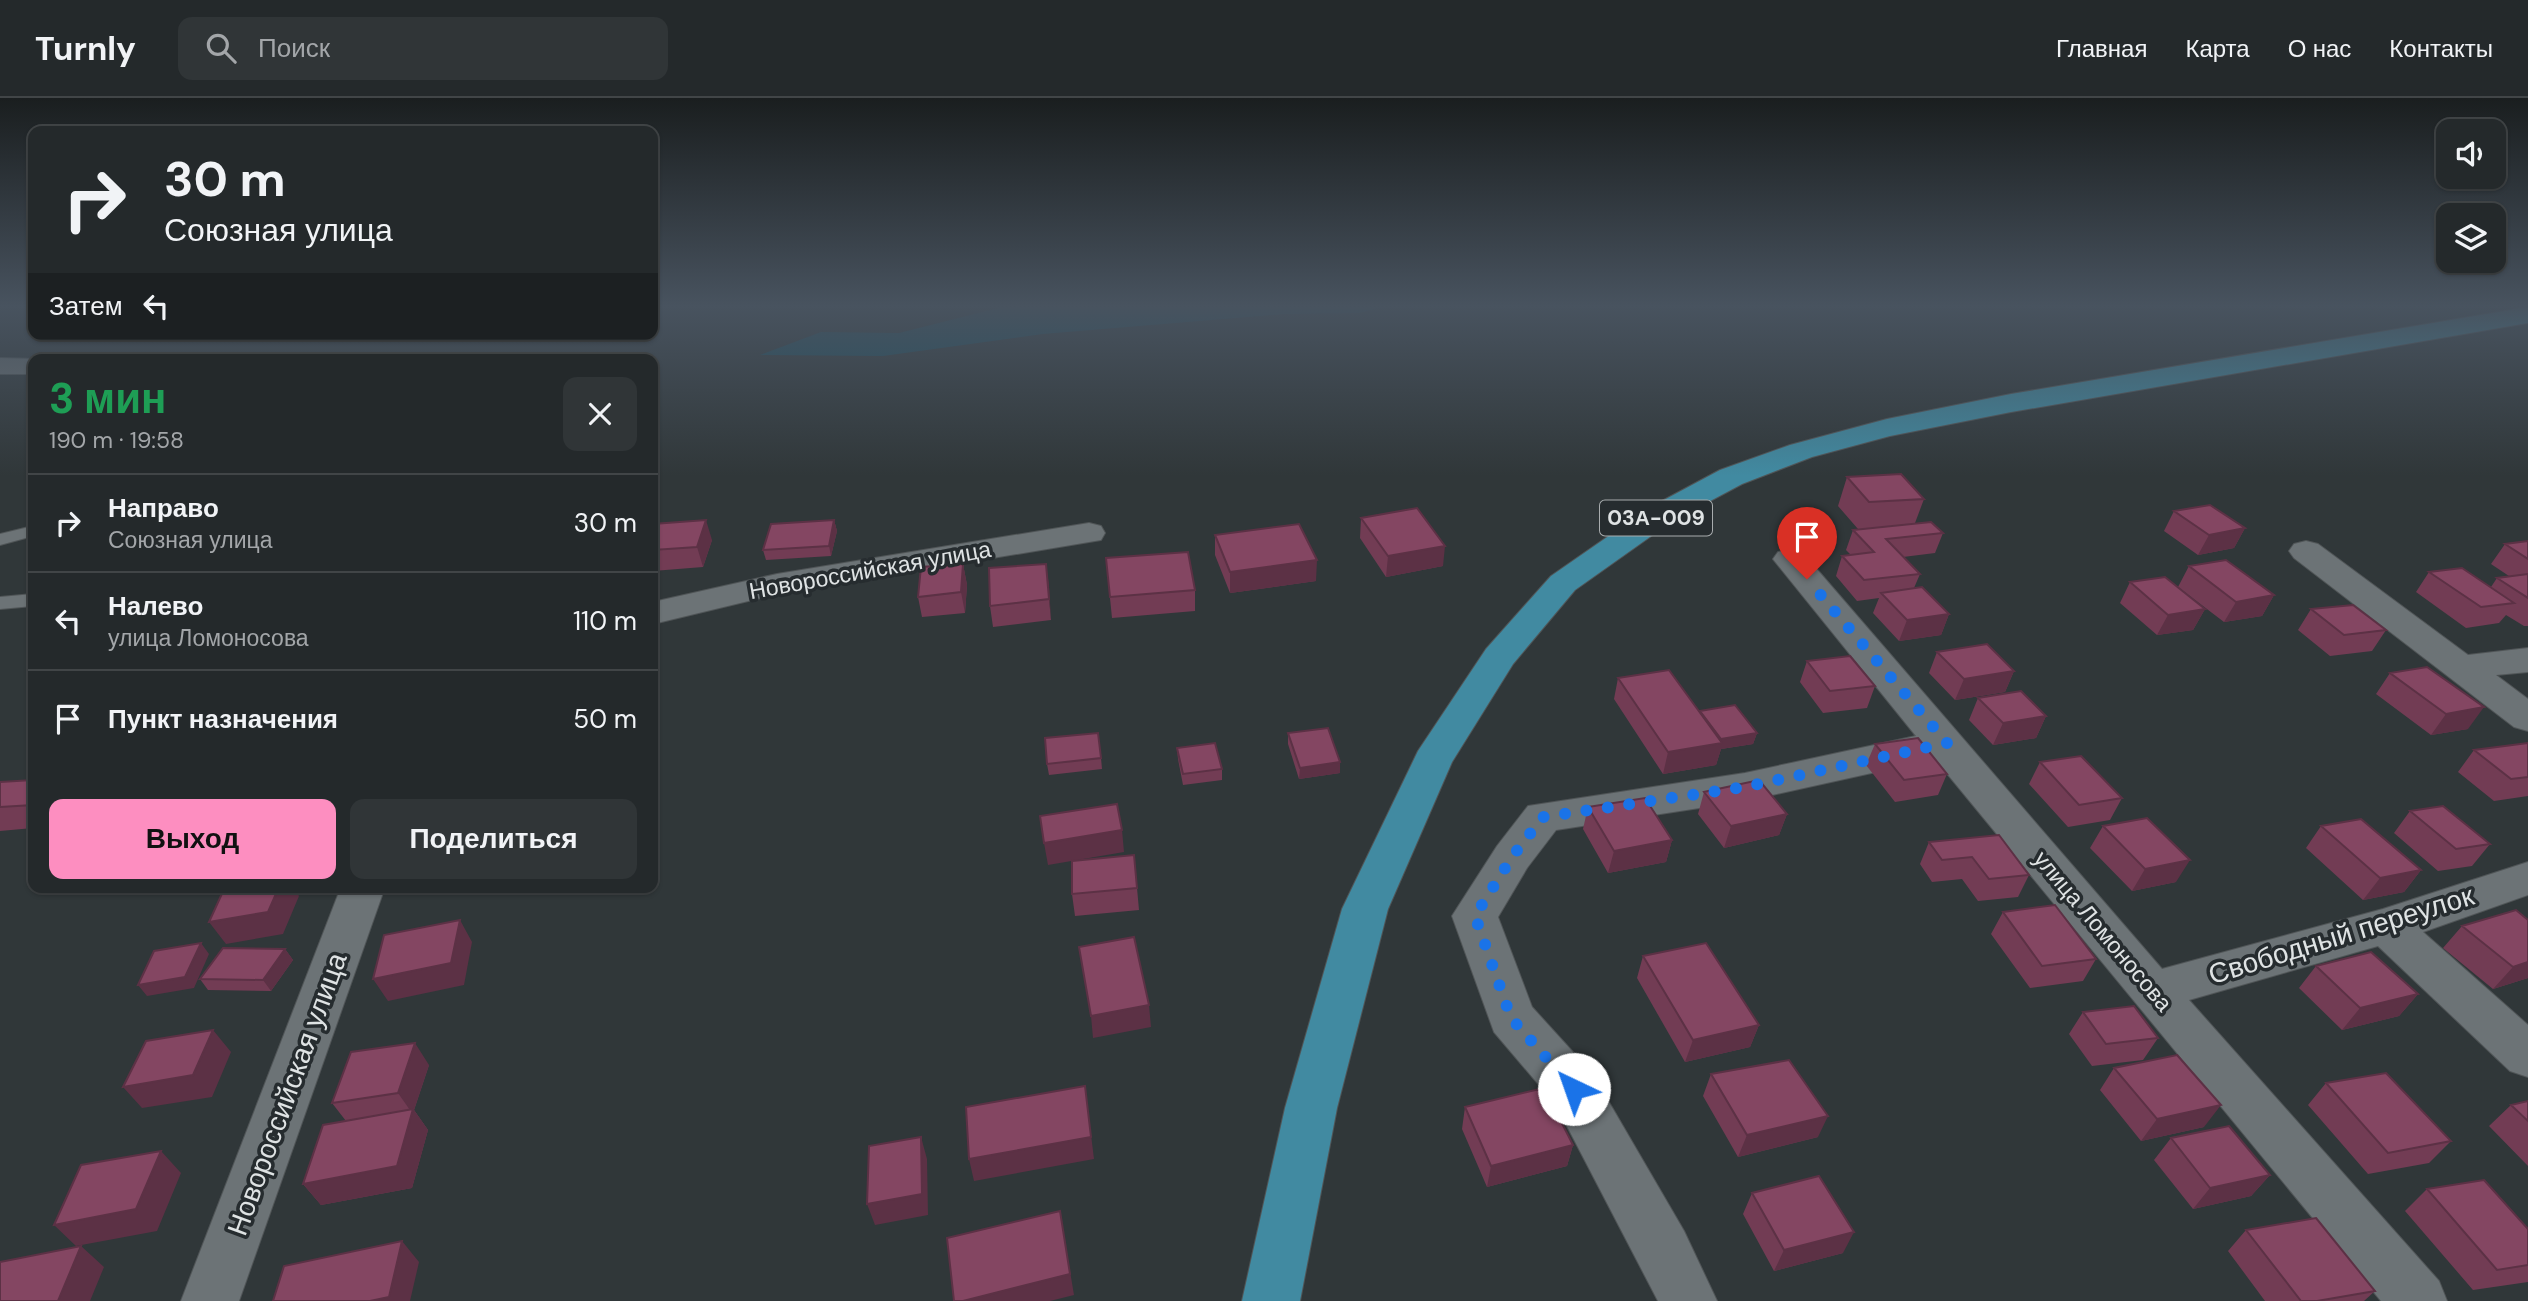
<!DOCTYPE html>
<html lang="ru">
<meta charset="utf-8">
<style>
body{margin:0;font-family:"DM Sans",sans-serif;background:#303537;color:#f1f3f6;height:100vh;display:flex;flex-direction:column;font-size:26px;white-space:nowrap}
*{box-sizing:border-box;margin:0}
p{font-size:23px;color:#a3a6a9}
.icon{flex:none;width:38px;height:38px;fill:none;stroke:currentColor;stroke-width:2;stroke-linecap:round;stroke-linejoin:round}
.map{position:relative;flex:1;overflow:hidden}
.side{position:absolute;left:28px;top:256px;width:630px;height:539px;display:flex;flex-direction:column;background:#24292b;border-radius:14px;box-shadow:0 2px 5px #0004,0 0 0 2px #414547}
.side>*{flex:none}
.top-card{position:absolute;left:28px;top:28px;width:630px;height:214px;border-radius:14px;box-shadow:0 2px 5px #0004,0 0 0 2px #414547;background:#24292b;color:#f1f3f6;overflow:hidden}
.controls{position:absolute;left:2436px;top:21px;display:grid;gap:14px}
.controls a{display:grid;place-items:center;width:70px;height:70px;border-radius:14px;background:#24292b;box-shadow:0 2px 5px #0004,0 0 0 2px #414547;font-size:35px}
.pin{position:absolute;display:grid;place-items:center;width:60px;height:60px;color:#fff;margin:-72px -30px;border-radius:50% 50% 50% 0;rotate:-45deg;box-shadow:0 0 7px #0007}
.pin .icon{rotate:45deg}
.me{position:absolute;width:77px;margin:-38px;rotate:318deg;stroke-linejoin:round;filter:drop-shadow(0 0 5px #0008)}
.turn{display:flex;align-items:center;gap:24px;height:147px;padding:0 21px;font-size:32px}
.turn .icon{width:91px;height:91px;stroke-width:2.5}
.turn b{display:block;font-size:49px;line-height:60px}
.then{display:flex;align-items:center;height:66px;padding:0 21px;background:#0003;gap:14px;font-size:26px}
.round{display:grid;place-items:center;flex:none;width:74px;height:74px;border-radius:14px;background:#303537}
.headline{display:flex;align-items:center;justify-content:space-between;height:119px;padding:0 21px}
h1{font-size:42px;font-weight:800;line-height:52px;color:#1e9e55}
.cta{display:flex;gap:14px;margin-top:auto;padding:14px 21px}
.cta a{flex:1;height:80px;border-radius:14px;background:#fd8ec0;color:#111;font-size:28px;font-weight:800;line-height:80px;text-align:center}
.cta a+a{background:#303537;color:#f1f3f6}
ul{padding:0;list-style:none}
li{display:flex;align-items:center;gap:21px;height:98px;padding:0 21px;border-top:2px solid #414547}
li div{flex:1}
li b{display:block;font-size:26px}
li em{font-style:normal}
header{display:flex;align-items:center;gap:42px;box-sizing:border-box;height:98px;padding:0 35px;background:#24292b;border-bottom:2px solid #414547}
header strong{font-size:33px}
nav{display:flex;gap:38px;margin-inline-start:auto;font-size:24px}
.search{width:490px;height:63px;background:#303537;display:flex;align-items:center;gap:18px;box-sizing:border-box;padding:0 24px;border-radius:14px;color:#a3a6a9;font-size:26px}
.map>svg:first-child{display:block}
</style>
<header>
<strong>Turnly</strong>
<div class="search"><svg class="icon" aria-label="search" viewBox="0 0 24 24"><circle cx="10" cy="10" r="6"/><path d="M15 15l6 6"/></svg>Поиск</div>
<nav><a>Главная</a><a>Карта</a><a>О нас</a><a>Контакты</a></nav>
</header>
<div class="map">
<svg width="2528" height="1203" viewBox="0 0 2528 1203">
<rect width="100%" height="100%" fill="#303739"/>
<!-- green -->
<path fill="#174e60" d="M1002 209H1384L1359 215 1284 216 1043 236 883 258 760 257 821 234 899 235Z"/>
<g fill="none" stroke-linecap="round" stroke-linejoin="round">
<!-- lane casing -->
<g stroke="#505557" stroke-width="2">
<path id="lane" d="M33 428V438L0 447V436Z
M33 496V508L0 511V499Z"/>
</g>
<!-- street casing -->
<g stroke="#505557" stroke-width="2">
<path id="street" d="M0 260 37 261H33V276H0Z
M1089 425 1101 428 1105 435 1101 442 777 496 653 526V504L777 476Z
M2306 443 2318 446 2468 557 2528 550V574L2496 577 2528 601V633L2514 629 2294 460 2289 453 2294 446Z
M1790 451 1802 454 2162 871 2383 811 2528 764V797L2423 834 2528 927V979L2510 973 2378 848 2189 902 2439 1183 2447 1203H2381L1935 661 1745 703 1556 732 1527 770 1498 819 1532 909 1592 975 1684 1133 1717 1203H1658L1556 1007 1494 934 1452 818 1497 748 1528 708 1745 675 1916 638 1773 461 1778 454Z
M341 789H385L239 1203H181Z"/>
</g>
<!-- primary casing -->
<g stroke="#505557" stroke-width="2">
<path id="primary" d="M2528 209V225L2011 314 1890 338 1812 359 1742 386 1671 424 1575 492 1513 566 1452 664 1388 811 1337 1010 1300 1203H1242L1285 1010 1342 811 1418 653 1486 551 1551 478 1649 410 1720 372 1790 347 1887 321 2011 296Z"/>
</g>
<!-- lane -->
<use href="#lane" fill="#6c7376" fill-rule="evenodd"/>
<!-- street -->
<use href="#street" fill="#6c7376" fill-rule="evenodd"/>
<!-- primary -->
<use href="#primary" fill="#418aa1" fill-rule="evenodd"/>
</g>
<!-- wall -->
<path fill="#723c54" d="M1847 379 1924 401 1915 425 1943 435 1935 455 1903 459 1920 476 1914 490 1949 516 1941 537 1899 543 1873 515 1879 500 1857 503 1836 478 1842 458 1851 457 1846 452 1853 432 1858 431 1838 408Z
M2174 413 2245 430 2234 450 2198 457 2164 433Z
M1361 420 1443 468 1386 479 1360 440Z
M834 422 837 433 831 458 766 462 763 452Z
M653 426 712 442 703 469 653 473Z
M1215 437 1316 483 1230 495 1215 457Z
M2528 443V528H2524L2506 517 2499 525 2466 530 2416 494 2429 474 2491 489 2497 480 2509 478 2491 466 2505 446Z
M1106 460 1195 492V513L1112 520Z
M963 466 967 487 965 515 922 519 918 499Z
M1046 466 1051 522 993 529 990 508Z
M2189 468 2274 497 2262 518 2224 524 2178 489Z
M2130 484 2205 511 2193 532 2157 537 2120 505Z
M2311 511 2386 532 2372 553 2330 558 2298 532Z
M1937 554 2014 573 2005 594 1955 602 1929 575Z
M1807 563 1875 588 1867 610 1823 615 1800 584Z
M2390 575 2468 631 2431 637 2376 596Z
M1618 580 1699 614 1757 635 1753 646 1721 651 1716 667 1663 676 1614 601Z
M1978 600 2046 618 2036 640 1993 647 1969 622Z
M1288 635 1340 675 1299 681 1288 646Z
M2528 645V698L2494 703 2458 674 2474 652Z
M1875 646 1947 676 1938 697 1895 704 1866 667Z
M1177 650 1222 671V682L1183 687 1178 661Z
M1101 660 1102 671 1049 677 1047 666Z
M2040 664 2122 700 2110 722 2068 729 2029 686Z
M33 682V730L0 733V684Z
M1704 694 1787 716 1779 737 1724 750 1698 716Z
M1588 709 1672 742 1666 764 1608 775 1583 731Z
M2410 713 2490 746 2472 768 2438 773 2394 735Z
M2103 728 2176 784 2132 793 2090 750Z
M2321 728 2421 772 2404 794 2363 802 2306 750Z
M1929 744 2029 777 2018 799 1978 803 1962 781 1932 784 1920 766Z
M1134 757 1139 812 1075 818 1072 796Z
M2003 814 2096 861 2083 883 2030 890 1991 836Z
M2462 828 2528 880 2493 891 2443 850Z
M285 851 293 862 271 893 208 892 200 881Z
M1643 858 1759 927 1750 949 1685 964 1637 880Z
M2316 868 2418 896 2399 918 2342 932 2299 890Z
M2083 914 2158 940 2143 962 2092 968 2069 936Z
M429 967 414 1012 428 1032 412 1090 321 1107 303 1086 346 1023 332 1005Z
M2114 970 2204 1029 2141 1043 2100 992Z
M1711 976 1818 1039 1738 1059 1703 998Z
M2326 985 2451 1043 2429 1065 2368 1076 2308 1007Z
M2528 1003V1068L2489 1028 2511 1007Z
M1465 1009 1573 1047 1567 1068 1487 1089 1462 1031Z
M2171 1040 2270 1077 2251 1098 2193 1111 2154 1062Z
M2427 1091 2528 1131V1184L2473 1192 2405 1113Z
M1752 1095 1843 1155 1774 1173 1743 1116Z
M2246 1132 2375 1193 2364 1203H2265L2228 1153Z"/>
<!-- shaded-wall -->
<path fill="#5c3145" d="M706 422 712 442 703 469 697 449Z
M834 422 837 433 831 458 829 448Z
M2245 430 2234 450 2198 457 2209 437Z
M1445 448 1443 468 1386 479 1388 458Z
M1317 462 1316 483 1230 495V474Z
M963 466 967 487 965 515 961 494Z
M1046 466 1049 487 1051 522 1049 501Z
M2274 497 2262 518 2224 524 2236 504Z
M2205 511 2193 532 2157 537 2168 517Z
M1949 516 1941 537 1899 543 1907 522Z
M2014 573 2005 594 1955 602 1964 581Z
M2484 609 2468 631 2431 637 2446 616Z
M2046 618 2036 640 1993 647 2003 625Z
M1757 635 1753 646 1721 651 1716 667 1663 676 1668 654 1719 646 1721 641Z
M1340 664V675L1299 681 1300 670Z
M1787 716 1779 737 1724 750 1731 728Z
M1122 732 1124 754 1048 767 1044 745Z
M1672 742 1666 764 1608 775 1614 753Z
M2190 762 2176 784 2132 793 2145 771Z
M2421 772 2404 794 2363 802 2380 780Z
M279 789H293L299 798 283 836 226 846 209 824Z
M460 822 472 844 464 887 388 903 373 881Z
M201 845 209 856 194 890 147 898 138 887Z
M285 851 293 862 271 893 263 882Z
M2528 864V880L2493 891 2513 869Z
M2418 896 2399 918 2342 932 2360 910Z
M1149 907 1151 929 1093 940 1091 918Z
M1759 927 1750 949 1685 964 1693 942Z
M213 932 231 954 212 999 142 1010 123 989Z
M415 945 429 967 414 1012 428 1032 412 1090 321 1107 303 1086 412 1015 398 995Z
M1085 988 1094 1061 974 1083 969 1061Z
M2221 1007 2204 1029 2141 1043 2157 1021Z
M1828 1018 1818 1039 1738 1059 1747 1037Z
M921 1039 927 1061 928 1117 875 1127 867 1106Z
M1573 1047 1567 1068 1487 1089 1491 1068Z
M161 1053 181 1075 157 1133 76 1148 54 1127Z
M2270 1077 2251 1098 2193 1111 2210 1090Z
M1060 1113 1074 1197 1050 1203H963Z
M1854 1134 1843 1155 1774 1173 1784 1152Z
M402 1143 419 1164 410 1203H370Z
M81 1148 104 1169 90 1203H58Z"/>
<!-- building -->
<path fill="#844662" stroke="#5c3145" stroke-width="2" d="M1901 376 1924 401 1869 404 1847 379Z
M2210 407 2245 430 2209 437 2174 413Z
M1417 410 1445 448 1388 458 1361 420Z
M706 422 697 449 653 452V426Z
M834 422 829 448 763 452 771 426Z
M1931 424 1943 435 1886 441 1920 476 1864 482 1842 458 1874 454 1853 432Z
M1299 426 1317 462 1230 474 1215 437Z
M2528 443V461L2505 446Z
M1188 454 1195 492 1110 499 1106 460Z
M2226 462 2274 497 2236 504 2189 468Z
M963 466 961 494 918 499 921 469Z
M1046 466 1049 501 990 508 989 470Z
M2462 470 2514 505 2481 509 2429 474Z
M2528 476V500L2497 480Z
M2165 479 2205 511 2168 517 2130 484Z
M1922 489 1949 516 1907 522 1881 495Z
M2353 507 2386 532 2344 537 2311 511Z
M1987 546 2014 573 1964 581 1937 554Z
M1850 558 1875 588 1830 593 1807 563Z
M2427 569 2484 609 2446 616 2390 575Z
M1669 572 1722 645 1668 654 1618 580Z
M2021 593 2046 618 2003 625 1978 600Z
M1735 607 1757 635 1721 641 1700 613Z
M1328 630 1340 664 1300 670 1288 635Z
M1098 635 1101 660 1047 666 1045 640Z
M1918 640 1947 676 1904 682 1875 646Z
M1215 645 1222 671 1183 676 1177 650Z
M2528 645V679L2511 681 2474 652Z
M2081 658 2122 700 2079 707 2040 664Z
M33 682V707L0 709V684Z
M1759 682 1787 716 1731 728 1704 694Z
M1645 700 1672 742 1614 753 1588 709Z
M1117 706 1122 732 1044 745 1040 718Z
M2443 708 2490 746 2456 751 2410 713Z
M2147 720 2190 762 2145 771 2103 728Z
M2361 721 2421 772 2380 780 2321 728Z
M1999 737 2029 777 1989 781 1972 759 1942 762 1929 744Z
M1134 757 1137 790 1072 796V763Z
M225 789H279L268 814 209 824Z
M2055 807 2096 861 2042 868 2003 814Z
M2516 812 2528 822V864L2513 869 2462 828Z
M460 822 451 865 373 881 384 837Z
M1134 839 1149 907 1091 918 1079 849Z
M201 845 185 879 138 887 154 853Z
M1706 845 1759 927 1693 942 1643 858Z
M223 850 285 851 263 882 200 881Z
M2371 854 2418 896 2360 910 2316 868Z
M2134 908 2158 940 2106 946 2083 914Z
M213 932 193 977 123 989 146 943Z
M415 945 398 995 332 1005 351 954Z
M2177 957 2221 1007 2157 1021 2114 970Z
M1789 962 1828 1018 1747 1037 1711 976Z
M2386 975 2451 1043 2388 1055 2326 985Z
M1085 988 1091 1039 969 1061 966 1009Z
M1544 990 1573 1047 1491 1068 1465 1009Z
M2528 1003V1023L2511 1007Z
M413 1011 397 1068 303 1086 323 1027Z
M2229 1028 2270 1077 2210 1090 2171 1040Z
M921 1039 922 1096 867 1106 869 1048Z
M161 1053 136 1111 54 1127 81 1067Z
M1819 1078 1854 1134 1784 1152 1752 1095Z
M2484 1082 2528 1131V1167L2497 1172 2427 1091Z
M1060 1113 1070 1176 963 1203H954L947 1140Z
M2316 1120 2375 1193 2317 1203H2301L2246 1132Z
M402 1143 389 1199 370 1203H273L284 1168Z
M81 1148 58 1203H0V1164Z"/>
<!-- sky -->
<linearGradient id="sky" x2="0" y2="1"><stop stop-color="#1a1e1f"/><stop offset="0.55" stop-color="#48535f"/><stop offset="1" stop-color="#48535f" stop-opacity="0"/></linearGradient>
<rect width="2528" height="378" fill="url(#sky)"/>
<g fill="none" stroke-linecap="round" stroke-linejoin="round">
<!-- route -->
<path stroke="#1a73e8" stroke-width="12" stroke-dasharray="0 21.6" d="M1574 991 1511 920 1475 818 1512 759 1543 719 1745 689 1947 645 1807 481"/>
</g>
<g text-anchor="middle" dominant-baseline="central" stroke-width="7" stroke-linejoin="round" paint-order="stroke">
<!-- shield labels -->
<rect fill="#262c2f" stroke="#a8acae" stroke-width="2" x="1600" y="402.5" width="112" height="35" rx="5"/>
<g font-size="21" font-weight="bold" fill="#dfe3e4">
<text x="1656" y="420">03А-009</text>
</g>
<!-- street labels -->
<g font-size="23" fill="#dfe3e4" stroke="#262c2f">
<text transform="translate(870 472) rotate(-10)">Новороссийская улица</text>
<text transform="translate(2103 833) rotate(50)">улица Ломоносова</text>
</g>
<!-- near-street labels -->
<g font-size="28" fill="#dfe3e4" stroke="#262c2f">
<text transform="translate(2341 837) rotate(-17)">Свободный переулок</text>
<text transform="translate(287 996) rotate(-70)">Новороссийская улица</text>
</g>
</g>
</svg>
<div class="controls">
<a><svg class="icon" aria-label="sound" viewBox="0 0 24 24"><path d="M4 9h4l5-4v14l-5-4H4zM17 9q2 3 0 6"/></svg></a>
<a><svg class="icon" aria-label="layers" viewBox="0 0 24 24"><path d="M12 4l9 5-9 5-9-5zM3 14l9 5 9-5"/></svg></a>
</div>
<div class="pin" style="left:1807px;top:481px;background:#d93025"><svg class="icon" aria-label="arrive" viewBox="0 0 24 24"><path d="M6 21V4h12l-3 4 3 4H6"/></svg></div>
<svg class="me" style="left:1574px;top:991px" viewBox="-20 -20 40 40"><circle r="19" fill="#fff"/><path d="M0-13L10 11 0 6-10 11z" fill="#1a73e8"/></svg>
<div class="top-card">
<div class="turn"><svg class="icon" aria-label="right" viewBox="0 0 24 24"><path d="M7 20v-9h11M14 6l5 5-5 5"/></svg><div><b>30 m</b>Союзная улица</div></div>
<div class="then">Затем<svg class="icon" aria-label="left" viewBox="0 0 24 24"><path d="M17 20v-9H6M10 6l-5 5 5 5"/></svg></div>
</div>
<section class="side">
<div class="headline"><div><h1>3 мин</h1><p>190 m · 19:58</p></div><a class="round"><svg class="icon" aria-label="close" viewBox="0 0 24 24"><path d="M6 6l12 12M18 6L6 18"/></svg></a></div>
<ul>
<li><svg class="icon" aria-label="right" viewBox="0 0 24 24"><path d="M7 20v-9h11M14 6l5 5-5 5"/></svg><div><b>Направо</b><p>Союзная улица</p></div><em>30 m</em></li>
<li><svg class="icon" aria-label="left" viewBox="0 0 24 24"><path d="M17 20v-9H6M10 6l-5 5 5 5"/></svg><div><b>Налево</b><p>улица Ломоносова</p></div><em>110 m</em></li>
<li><svg class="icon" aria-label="arrive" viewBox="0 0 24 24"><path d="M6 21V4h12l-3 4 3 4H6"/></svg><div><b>Пункт назначения</b></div><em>50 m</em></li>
</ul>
<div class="cta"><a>Выход</a><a>Поделиться</a></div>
</section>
</div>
